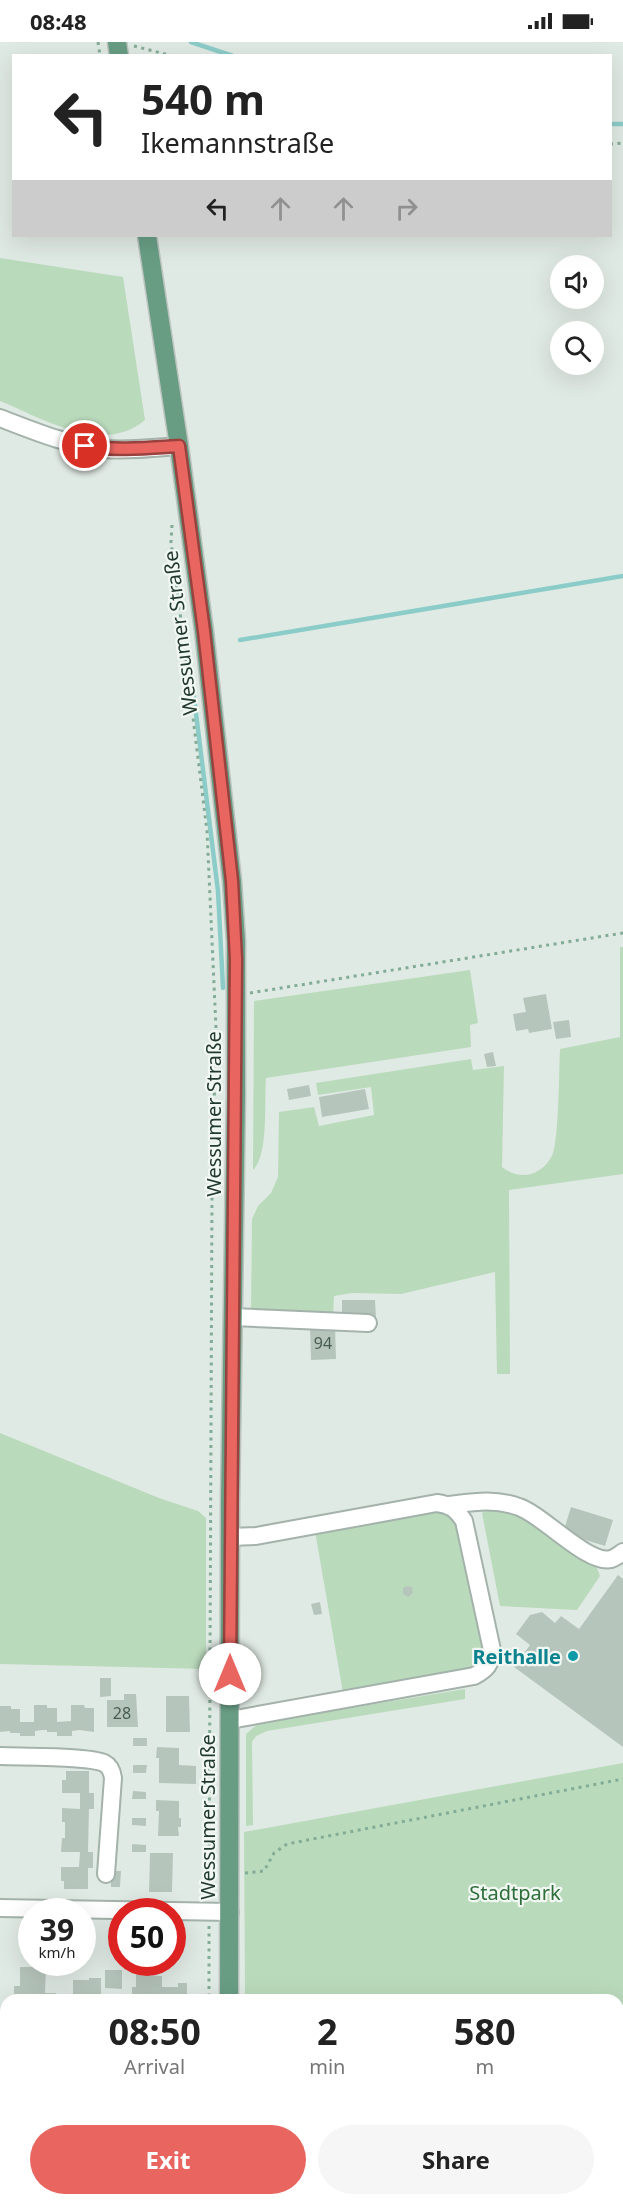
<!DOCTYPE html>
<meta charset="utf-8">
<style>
body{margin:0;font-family:"Noto Sans",sans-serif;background:#f6f6f6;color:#222;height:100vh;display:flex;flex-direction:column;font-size:22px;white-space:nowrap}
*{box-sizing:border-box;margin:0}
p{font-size:20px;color:#767676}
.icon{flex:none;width:33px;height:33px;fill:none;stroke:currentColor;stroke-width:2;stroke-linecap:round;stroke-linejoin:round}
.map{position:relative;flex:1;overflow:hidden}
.side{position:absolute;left:0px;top:1952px;width:624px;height:212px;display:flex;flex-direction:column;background:#fff;border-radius:18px 18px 0 0;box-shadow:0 6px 24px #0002}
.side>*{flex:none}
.guide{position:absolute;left:12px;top:12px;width:600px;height:183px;border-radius:0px;box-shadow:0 6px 24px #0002;background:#fff;color:#222;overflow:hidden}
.buttons{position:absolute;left:550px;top:213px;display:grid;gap:12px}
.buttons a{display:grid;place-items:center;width:54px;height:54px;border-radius:50%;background:#fff;box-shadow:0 6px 24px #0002;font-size:30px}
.speed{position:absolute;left:18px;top:1856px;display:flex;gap:12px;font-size:30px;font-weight:700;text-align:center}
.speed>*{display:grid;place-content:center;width:78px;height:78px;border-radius:50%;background:#fff;box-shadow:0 6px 24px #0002;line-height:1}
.speed small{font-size:15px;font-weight:400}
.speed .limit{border:9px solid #d22;background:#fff;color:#111}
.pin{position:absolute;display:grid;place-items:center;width:51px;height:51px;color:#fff;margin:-26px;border:3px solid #fff;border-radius:50%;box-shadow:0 2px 6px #0007}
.me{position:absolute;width:66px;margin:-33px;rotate:0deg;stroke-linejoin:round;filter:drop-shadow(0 0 4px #0008)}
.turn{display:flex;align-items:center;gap:21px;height:126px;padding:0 30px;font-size:27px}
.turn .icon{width:78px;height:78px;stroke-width:2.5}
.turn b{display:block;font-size:42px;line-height:51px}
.lanes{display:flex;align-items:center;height:57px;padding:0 30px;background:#0003;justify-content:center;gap:30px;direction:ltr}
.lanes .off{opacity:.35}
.eta{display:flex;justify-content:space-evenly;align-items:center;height:102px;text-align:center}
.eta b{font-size:36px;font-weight:700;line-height:42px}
.action{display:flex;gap:12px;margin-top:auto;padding:12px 30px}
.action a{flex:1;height:69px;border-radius:36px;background:#e96560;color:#fff;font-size:24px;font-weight:700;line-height:69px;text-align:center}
.action a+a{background:#f6f6f6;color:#222}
.status{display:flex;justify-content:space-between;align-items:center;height:42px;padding:0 30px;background:#fff;direction:ltr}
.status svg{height:16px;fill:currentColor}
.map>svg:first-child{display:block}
</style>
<div class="status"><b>08:48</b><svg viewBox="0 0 49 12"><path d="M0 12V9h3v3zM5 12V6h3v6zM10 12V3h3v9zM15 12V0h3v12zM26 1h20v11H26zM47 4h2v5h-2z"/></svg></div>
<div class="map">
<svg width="623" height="2162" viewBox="0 0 623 2162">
<rect width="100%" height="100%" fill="#e0eae4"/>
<!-- green -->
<path fill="#badabc" d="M0 216 123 235 145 378C103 414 42 376 0 359Z
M620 905H623V1132L509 1148 510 1332H497L495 1230 401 1252 352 1251 334 1254 333 1275 251 1271 252 1177 258 1164 271 1151 278 1135 279 1070 314 1065 319 1084 374 1073 371 1045 318 1053 316 1041 471 1017 473 1028 504 1024 502 1125C520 1139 541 1134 552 1114 559 1101 559 1026 560 1007L620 995Z
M470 928 478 981 470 983 471 1005 266 1036C264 1059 269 1113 253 1128L254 959Z
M0 1391 159 1456 198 1469 206 1476V1627L0 1622Z
M436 1467 450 1472 457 1483 482 1606C481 1617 479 1622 469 1628L343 1651 315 1489Z
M487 1468C529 1469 564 1503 597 1526L600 1534 577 1568 500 1564 482 1471Z
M465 1647V1657L267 1689 256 1694 252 1700 253 1783 246 1784V1692L259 1681Z
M623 1721V2162H246V2157H618V1958L245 1957 244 1790Z"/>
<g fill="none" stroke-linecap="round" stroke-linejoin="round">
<!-- stream -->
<path stroke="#8cccc8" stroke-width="4.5" d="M191 0 233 14
M610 82H623
M240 598 623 534
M191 631 218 849 223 946"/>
</g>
<!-- building -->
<path fill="#b6c5bc" d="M546 952 552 987 529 991 528 987 516 989 513 972 526 970 523 956Z
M569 978 571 995 556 997 553 980Z
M493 1010 496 1024 487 1025 484 1012Z
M309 1043 311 1054 289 1058 287 1047Z
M365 1047 369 1067 322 1075 319 1055Z
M342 1258H375L376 1276 342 1277Z
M335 1284 336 1317 311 1318 310 1285Z
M571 1465 613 1478 605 1504 563 1491Z
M618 1533 623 1537V1705L514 1625 530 1603 516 1592 530 1573 542 1570 555 1581 561 1574 579 1587Z
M407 1544 412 1545 413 1551 408 1555 403 1552V1546Z
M320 1560 322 1572 314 1573 311 1562Z
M100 1636H111V1654L100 1655Z
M124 1652H136L138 1685H107V1658H124Z
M166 1654H189L190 1690H166Z
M34 1663H47V1666H57V1680L71 1679V1663H84L85 1666H94V1690L79 1688 72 1689V1694H57V1690H47V1688H43L35 1689V1694H20V1691H10V1689L0 1690V1664H11V1667H20V1680H34Z
M133 1696H147V1704H133Z
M157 1705 179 1706V1723L196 1724V1742L159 1741V1716H156Z
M133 1723H147L146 1731H133Z
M66 1729H89V1751H94V1767H89L88 1810H93V1826H88V1847H64V1839H61V1825H79L80 1810H61L62 1796H65V1780H62V1766L80 1767V1751H62V1738H66Z
M133 1749 146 1750V1757H132Z
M156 1758 179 1759V1776H181V1785H178L179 1794H158L159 1769H156Z
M132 1776H146V1784L132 1783Z
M132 1802 146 1803V1810H132Z
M150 1811H173L172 1850H149Z
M111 1829H121L120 1845H111Z
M20 1925H46L45 1951H56L55 1958 14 1956V1944H20Z
M105 1928H122V1947L105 1946Z
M136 1933 162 1934V1945H178V1941H187V1958L132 1956V1945H136Z
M89 1936H101V1958H73V1938H89Z
M8 2157H40V2162H8Z
M59 2157H91V2162H59Z
M138 2157H194V2162H138Z"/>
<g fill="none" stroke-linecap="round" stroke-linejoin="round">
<!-- minor casing -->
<g stroke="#a3b2aa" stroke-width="20">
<path id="minor" d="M0 376C34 389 67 403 104 407 129 409 154 406 179 404
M233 1275 368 1281
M449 1463C473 1460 495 1456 519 1465 543 1473 588 1523 611 1517 615 1516 620 1512 623 1510
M230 1678 474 1634C487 1627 491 1622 492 1608L464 1479C456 1467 451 1463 437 1461L256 1494 230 1495
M0 1714C21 1715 89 1714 104 1721 110 1724 112 1729 113 1736L106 1832
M0 1866 230 1870
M0 2132H6
M113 2157V2162"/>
</g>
<!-- major casing -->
<g stroke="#bdc4c0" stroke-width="21">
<path id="major" d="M117 0 119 14
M147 194 179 404 204 589 232 839 236 899V1052L230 1462 229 1958
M228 2162V2157"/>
</g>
<!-- path -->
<path stroke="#83ac96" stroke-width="3" stroke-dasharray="3 4.5" stroke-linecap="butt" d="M98 0 100 14
M134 4 173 14
M610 102 623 101
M172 483 171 500 177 546 207 789 216 986 212 1150 209 1854
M250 951 623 891
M245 1831 264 1829 274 1811 287 1802 623 1737
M209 1884V1958"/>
<!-- minor -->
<use href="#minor" stroke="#fff" stroke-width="16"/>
<!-- major -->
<use href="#major" stroke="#689d84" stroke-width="18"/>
</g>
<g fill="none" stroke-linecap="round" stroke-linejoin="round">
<!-- route casing -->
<g stroke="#97423e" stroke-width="15">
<path id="route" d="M85 404C117 409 147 406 179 404L204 589 232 839 236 917 230 1632"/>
</g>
<!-- route -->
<use href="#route" stroke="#e96560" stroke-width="10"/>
</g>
<!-- markers -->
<circle fill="#0f9aa8" stroke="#f1f7f2" stroke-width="2" cx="573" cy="1614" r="6"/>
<g text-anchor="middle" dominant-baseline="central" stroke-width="4.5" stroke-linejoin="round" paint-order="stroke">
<!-- number labels -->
<g font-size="16" fill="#475d52">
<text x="323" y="1301">94</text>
<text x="122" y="1671">28</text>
</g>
<!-- street labels -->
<g font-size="20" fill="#223a2e" stroke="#f1f7f2">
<text transform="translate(180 591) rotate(-97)">Wessumer Straße</text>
<text transform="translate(213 1072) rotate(-90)">Wessumer Straße</text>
<text transform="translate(207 1775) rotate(-90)">Wessumer Straße</text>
</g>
<!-- culture labels -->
<g font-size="20" font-weight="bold" fill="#0d838f" stroke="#f1f7f2" text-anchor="end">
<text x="561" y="1614">Reithalle</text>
</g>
<!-- park labels -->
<g font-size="20" fill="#2f6e3a" stroke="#f1f7f2">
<text x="515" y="1850">Stadtpark</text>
</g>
</g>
</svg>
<div class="buttons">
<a><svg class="icon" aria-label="sound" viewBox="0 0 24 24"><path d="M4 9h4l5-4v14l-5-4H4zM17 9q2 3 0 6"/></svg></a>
<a><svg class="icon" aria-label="search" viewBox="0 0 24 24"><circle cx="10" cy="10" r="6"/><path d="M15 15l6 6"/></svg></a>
</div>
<div class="speed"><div>39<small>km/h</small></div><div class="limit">50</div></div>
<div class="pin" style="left:85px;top:404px;background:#d93025"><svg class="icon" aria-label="arrive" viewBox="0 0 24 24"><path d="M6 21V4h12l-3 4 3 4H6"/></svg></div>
<svg class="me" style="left:230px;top:1632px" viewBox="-20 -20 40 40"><circle r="19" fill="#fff"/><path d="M0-13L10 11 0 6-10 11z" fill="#e96560"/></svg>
<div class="guide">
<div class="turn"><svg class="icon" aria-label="left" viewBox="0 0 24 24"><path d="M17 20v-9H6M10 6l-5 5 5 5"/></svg><div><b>540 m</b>Ikemannstraße</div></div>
<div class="lanes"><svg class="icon" aria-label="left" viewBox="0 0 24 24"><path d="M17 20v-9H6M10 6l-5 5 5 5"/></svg><svg class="icon off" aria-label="ahead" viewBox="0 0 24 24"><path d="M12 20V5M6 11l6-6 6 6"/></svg><svg class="icon off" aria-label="ahead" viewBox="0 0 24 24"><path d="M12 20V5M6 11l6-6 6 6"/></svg><svg class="icon off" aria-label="right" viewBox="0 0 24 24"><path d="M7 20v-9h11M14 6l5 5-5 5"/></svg></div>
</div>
<section class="side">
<div class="eta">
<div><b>08:50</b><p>Arrival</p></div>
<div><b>2</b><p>min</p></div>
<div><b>580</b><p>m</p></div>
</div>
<div class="action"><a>Exit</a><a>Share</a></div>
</section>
</div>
